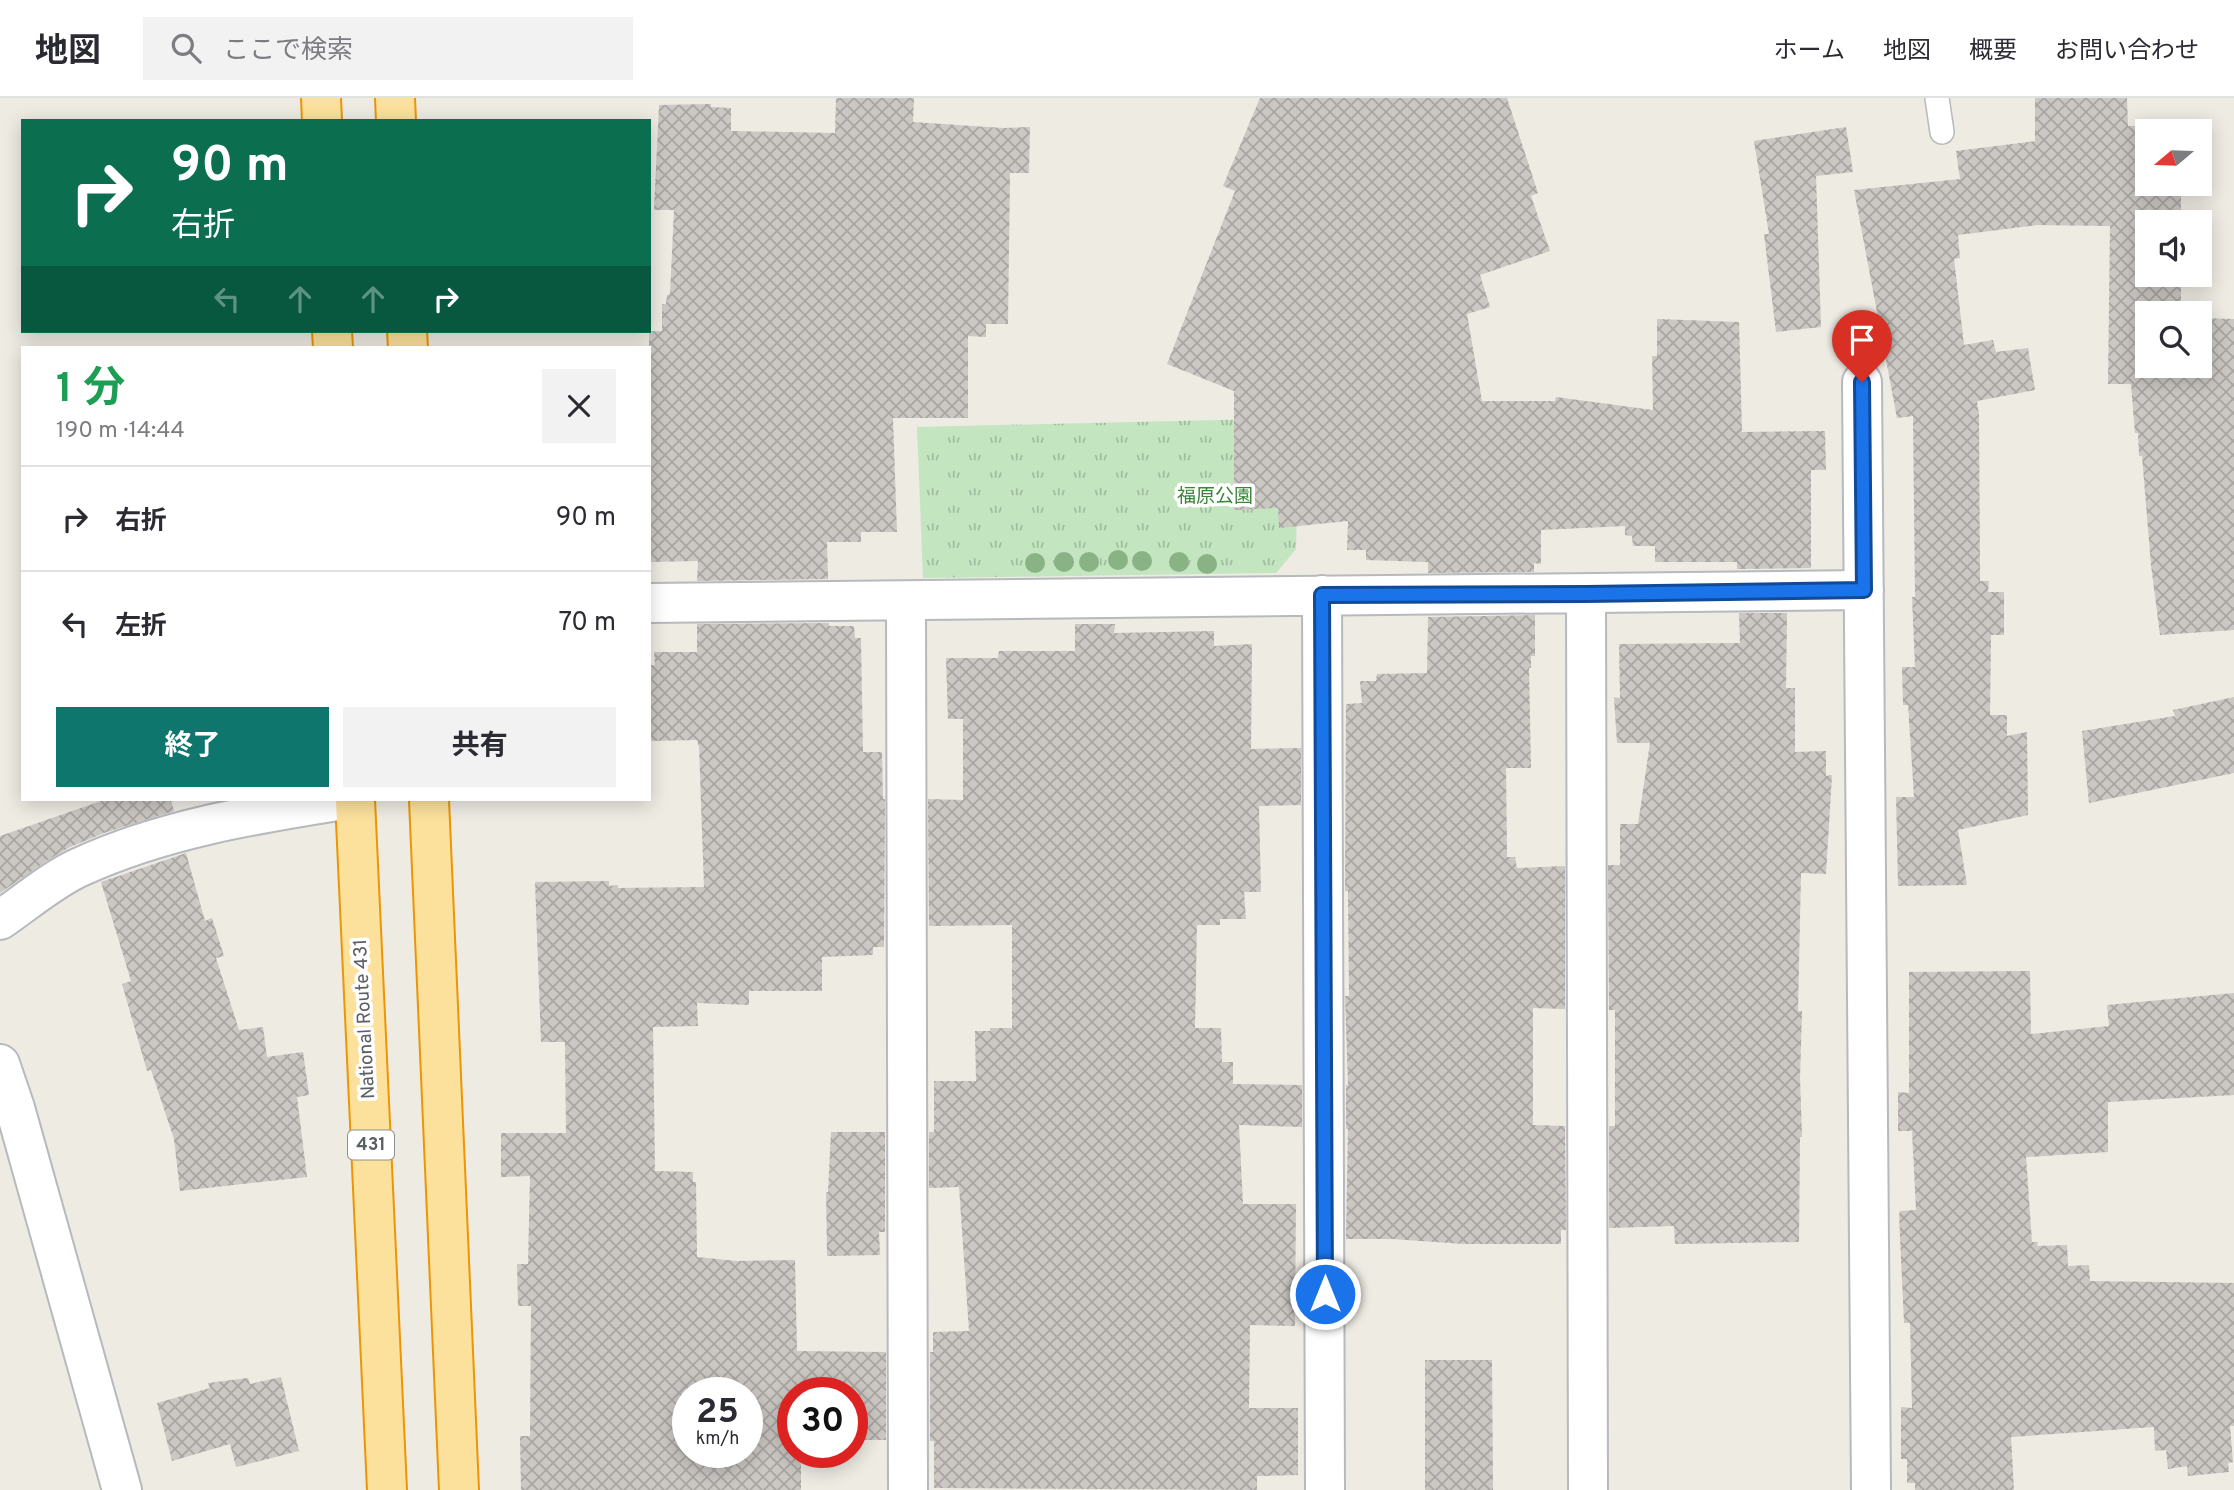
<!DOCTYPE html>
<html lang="ja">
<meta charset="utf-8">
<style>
body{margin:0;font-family:Overpass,"Noto Sans JP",sans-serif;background:#f2f2f3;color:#2b2b33;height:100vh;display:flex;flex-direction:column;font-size:26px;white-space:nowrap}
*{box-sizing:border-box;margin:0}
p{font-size:23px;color:#7c7c81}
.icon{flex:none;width:38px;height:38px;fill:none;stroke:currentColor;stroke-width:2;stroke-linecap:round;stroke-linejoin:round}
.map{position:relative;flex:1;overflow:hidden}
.side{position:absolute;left:21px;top:248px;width:630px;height:455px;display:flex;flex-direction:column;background:#fff;border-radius:0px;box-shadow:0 4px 18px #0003}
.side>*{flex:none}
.hud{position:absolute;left:21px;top:21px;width:630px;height:214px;border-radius:0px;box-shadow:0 4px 18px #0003;background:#0b6e4f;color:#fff;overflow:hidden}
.needle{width:46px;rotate:251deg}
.controls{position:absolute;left:2135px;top:21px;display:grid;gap:14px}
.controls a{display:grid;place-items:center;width:77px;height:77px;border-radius:0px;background:#fff;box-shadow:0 4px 18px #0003;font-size:35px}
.speed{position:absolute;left:672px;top:1279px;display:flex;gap:14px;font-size:35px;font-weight:700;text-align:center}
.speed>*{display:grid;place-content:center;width:91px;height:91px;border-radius:50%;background:#fff;box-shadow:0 4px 18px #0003;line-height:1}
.speed small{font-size:18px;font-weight:400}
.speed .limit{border:10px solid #d22;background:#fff;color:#111}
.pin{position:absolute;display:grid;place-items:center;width:60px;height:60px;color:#fff;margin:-72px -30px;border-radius:50% 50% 50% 0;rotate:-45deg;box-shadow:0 0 7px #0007}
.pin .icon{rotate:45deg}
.me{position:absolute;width:77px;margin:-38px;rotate:0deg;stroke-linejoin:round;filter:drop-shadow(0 0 5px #0008)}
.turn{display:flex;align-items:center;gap:24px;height:147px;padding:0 35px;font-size:32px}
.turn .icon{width:91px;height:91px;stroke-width:2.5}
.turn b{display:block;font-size:49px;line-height:60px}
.lanes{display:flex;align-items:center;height:66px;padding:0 35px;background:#0003;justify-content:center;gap:35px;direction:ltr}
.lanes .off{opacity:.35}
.round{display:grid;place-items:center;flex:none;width:74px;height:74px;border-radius:0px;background:#f2f2f3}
.overview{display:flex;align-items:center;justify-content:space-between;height:119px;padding:0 35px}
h1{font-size:42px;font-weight:700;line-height:52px;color:#1e9e55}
.action{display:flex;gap:14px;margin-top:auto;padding:14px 35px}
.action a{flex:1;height:80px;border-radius:0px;background:#0f766e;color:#fff;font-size:28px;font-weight:700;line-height:80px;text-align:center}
.action a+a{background:#f2f2f3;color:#2b2b33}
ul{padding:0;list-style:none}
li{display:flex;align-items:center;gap:21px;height:105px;padding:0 35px;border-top:2px solid #e1e1e2}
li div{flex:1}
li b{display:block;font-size:26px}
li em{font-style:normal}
header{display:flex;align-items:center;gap:42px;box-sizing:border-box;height:98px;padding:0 35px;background:#fff;border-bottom:2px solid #e1e1e2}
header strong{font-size:33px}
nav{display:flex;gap:38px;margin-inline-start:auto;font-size:24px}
.search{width:490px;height:63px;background:#f2f2f3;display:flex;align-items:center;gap:18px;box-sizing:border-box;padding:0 24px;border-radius:0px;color:#7c7c81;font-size:26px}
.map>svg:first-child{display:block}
</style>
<header>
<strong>地図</strong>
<div class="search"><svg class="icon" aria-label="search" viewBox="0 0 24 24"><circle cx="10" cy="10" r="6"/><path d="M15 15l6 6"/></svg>ここで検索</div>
<nav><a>ホーム</a><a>地図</a><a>概要</a><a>お問い合わせ</a></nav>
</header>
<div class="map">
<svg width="2234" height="1392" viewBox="0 0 2234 1392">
<defs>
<pattern id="grass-tufts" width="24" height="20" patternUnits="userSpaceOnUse" patternTransform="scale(1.75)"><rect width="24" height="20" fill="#c3e5c0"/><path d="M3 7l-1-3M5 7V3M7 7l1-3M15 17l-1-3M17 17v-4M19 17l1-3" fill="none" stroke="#a1bda0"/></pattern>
<pattern id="building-cross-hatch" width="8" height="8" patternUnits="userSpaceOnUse" patternTransform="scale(1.75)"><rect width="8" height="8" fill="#cbc7c3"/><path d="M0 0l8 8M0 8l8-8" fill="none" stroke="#a8a5a2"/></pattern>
</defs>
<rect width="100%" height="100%" fill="#eeebe3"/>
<!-- grass -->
<path fill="url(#grass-tufts)" d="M1299 320 1296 451 1276 475 923 480 917 329Z"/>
<!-- building -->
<path fill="url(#building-cross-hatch)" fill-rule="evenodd" d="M836 0H914L913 24 1003 30 1030 29 1029 75H1010L1008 226H986V239L968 238V320H893L897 434H861V444H827L828 481 697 483 698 463 649 464V233H662V206H666L667 197 670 196 674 112H654L659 7 711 6V9L731 10V33L835 35Z
M1260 0H1507L1538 95 1531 98 1550 153 1480 177 1490 209 1467 216 1482 303H1555L1556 299 1653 312 1652 258H1657V221L1739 224 1742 334 1825 333 1826 372H1811V470L1737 471V464H1655V448H1633L1632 438 1625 437V428L1541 432V466L1534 465V474L1428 475V464L1366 462V452H1347L1348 423 1279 430 1278 410 1234 412V293L1167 266 1235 93 1223 88Z
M2035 0H2127L2128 28H2181V33H2147V86H2181V124H2147V177H2181V215H2147V268H2200V220L2234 221V532L2160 537 2151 467 2142 358H2139L2138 335H2135L2131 286H2108L2110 128 2037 127 1958 137 1960 160 1954 161 1964 247 1993 242 1996 254 2028 250 2035 292 1977 303 1979 317 1980 483H1989L1988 494H2004V537H1991L1990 617H2007V638L2027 634 2028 717 1958 732 1967 787 1898 788 1896 699H1914L1908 607H1903L1902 569H1915L1912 499H1915L1913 318 1897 320 1854 92 1960 81 1956 53 2035 43Z
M1846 29 1853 74 1816 78 1821 229 1776 234 1764 136H1769L1754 43Z
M1739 515H1787L1786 590H1795V654L1826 653V678L1832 677 1826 776 1801 775 1798 913H1802L1800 980 1802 1039H1800L1799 1144 1675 1146 1674 1128 1609 1130V1028H1615V912H1609L1608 767H1620V726H1638L1650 645H1617L1614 599 1620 600 1619 546 1740 545Z
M1535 517V558H1531V570H1529L1531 670H1506L1507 759H1515L1517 770 1565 768V911L1533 910V1027L1565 1028 1566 1132H1561V1146H1464L1392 1141H1346L1348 1031H1346V987H1348L1345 898H1349L1348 793H1345L1346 606 1362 605 1360 583H1376L1377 576 1427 575 1428 519Z
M829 525V528H854L855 540H861L863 654H882L883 701H885L884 849H873V857L822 859V893H749V907L697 905 698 928 653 929 655 1073 693 1074V1084H696L697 1159 737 1163 795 1162 797 1253 886 1254V1342H852V1295H793V1354H801V1392H521L520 1338H530L531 1208H518L517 1166H528L530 1078 501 1079V1035H566L565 944H541L535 784 609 783V788L618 787V790L704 789 699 649 697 642 649 643V567H655L654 554H697V526ZM688 1295H747V1354H688Z
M1075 526H1115L1114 535 1214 533V548L1252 546 1251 651 1301 650V707L1259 708 1261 794H1244L1246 821H1220V827H1197L1195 930H1221L1222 964H1233V986L1302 987V1029L1239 1027 1243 1106H1296L1295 1228 1250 1227 1249 1310H1298V1377L1257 1378V1392L934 1390V1343H930V1254H933V1234L969 1233 959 1089 929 1090V1034H934V983H976L975 933H990V930H1012V827L929 828 928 701 963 702V621H948L946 560H998L999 553H1075Z
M2234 599V675L2089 705 2082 633 2175 618 2173 612Z
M104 702H171L174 713 104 735 70 749 48 762 0 795V738Z
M186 755 205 823 212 820 224 858 216 860 239 932 263 929 267 959 303 954 309 997 297 999 307 1079 180 1093 174 1041 151 972 147 973 122 886 131 883 101 784Z
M2030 873 2031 936 2109 928 2107 907 2234 895V997L2108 1004V1054L2026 1059 2032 1144H2038L2037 1148 2067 1147 2068 1168 2089 1167 2090 1183 2234 1185V1328H2230L2233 1364 2228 1365 2229 1374 2188 1378 2187 1368 2168 1371 2166 1352 2155 1353 2154 1329 2011 1339 2014 1392H1915V1385H1907V1361H1901V1309L1912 1310 1910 1225H1904L1899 1117 1900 1113 1916 1112 1912 1033H1898V994L1909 995V874Z
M831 1034H885V1134H879L880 1157 827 1158 826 1094H828Z
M1425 1262H1492L1493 1392H1425Z
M281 1279 299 1353 236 1369 230 1346 172 1363 157 1305 210 1290 208 1285 248 1280 250 1286Z"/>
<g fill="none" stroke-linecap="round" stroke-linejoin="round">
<!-- service casing -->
<g stroke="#b6b9bd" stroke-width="26">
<path id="service" d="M1937 0 1942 34"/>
</g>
<!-- minor casing -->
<g stroke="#b6b9bd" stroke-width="42">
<path id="minor" d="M1862 284 1871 1392
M1586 496 1588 1392
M1322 497 1325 1392
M906 503 908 1392
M649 505 1864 492
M0 822C25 805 53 781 80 769 163 731 255 716 344 702
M0 966 15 1010 122 1392"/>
</g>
<!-- trunk casing -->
<g stroke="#ec9505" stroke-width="42">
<path id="trunk" d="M321 0 322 23
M395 0 396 23
M332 233 333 250
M407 233 408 250
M355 702 387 1392
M429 702 459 1392"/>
</g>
<!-- service -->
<use href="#service" stroke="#fff" stroke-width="23"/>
<!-- minor -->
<use href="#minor" stroke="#fff" stroke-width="38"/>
<!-- trunk -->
<use href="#trunk" stroke="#fce19c" stroke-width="38"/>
</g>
<!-- trees -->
<g fill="#8ab385">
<circle cx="1118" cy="462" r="10"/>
<circle cx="1142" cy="463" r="10"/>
<circle cx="1064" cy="464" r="10"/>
<circle cx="1089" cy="464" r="10"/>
<circle cx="1179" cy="464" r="10"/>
<circle cx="1035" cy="465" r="10"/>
<circle cx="1207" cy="466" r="10"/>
</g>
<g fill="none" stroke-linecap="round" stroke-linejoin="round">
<!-- route casing -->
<g stroke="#114b97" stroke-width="18">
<path id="route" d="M1325 1196 1322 497 1586 496 1864 492 1862 284"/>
</g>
<!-- route -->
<use href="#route" stroke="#1a73e8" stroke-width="12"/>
</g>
<g text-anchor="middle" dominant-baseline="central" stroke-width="7" stroke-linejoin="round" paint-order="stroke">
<!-- shield labels -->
<rect fill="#fff" stroke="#8c9092" stroke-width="2" x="348" y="1032.5" width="46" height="29" rx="5"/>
<g font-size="18" font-weight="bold" fill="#5b6064">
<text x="371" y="1047">431</text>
</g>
<!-- park labels -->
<g font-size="19" fill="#398638" stroke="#fff">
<text x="1215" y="399">福原公園</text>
</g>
<!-- street labels -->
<g font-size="19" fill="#5b6064" stroke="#fff">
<text transform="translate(365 921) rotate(-93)">National Route 431</text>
</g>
</g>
</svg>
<div class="controls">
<a><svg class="needle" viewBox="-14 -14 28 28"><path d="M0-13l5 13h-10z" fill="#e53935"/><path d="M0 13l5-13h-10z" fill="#7c7c81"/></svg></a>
<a><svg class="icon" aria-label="sound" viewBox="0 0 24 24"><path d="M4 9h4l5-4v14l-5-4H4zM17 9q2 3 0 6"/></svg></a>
<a><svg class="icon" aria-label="search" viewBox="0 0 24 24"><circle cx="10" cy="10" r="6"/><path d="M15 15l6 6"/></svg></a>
</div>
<div class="speed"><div>25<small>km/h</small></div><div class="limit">30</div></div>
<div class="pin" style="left:1862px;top:284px;background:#d93025"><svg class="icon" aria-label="arrive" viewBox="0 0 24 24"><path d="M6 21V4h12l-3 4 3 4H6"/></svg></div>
<svg class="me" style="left:1325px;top:1196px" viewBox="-20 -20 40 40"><circle r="17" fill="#1a73e8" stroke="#fff" stroke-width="3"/><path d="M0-11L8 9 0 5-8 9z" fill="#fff"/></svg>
<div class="hud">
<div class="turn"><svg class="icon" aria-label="right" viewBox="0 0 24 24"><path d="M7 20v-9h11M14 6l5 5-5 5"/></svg><div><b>90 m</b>右折</div></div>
<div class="lanes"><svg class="icon off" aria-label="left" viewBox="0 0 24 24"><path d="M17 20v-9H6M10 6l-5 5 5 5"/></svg><svg class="icon off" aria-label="ahead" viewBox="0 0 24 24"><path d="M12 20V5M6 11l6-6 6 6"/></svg><svg class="icon off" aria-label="ahead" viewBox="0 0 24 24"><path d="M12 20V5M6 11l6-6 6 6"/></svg><svg class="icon" aria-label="right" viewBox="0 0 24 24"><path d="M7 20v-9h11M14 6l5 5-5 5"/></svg></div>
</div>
<section class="side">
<div class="overview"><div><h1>1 分</h1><p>190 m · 14:44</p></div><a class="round"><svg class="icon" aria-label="close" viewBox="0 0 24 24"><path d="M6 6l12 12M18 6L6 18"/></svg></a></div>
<ul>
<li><svg class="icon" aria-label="right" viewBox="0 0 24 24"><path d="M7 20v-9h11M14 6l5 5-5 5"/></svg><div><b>右折</b></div><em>90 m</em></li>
<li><svg class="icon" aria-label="left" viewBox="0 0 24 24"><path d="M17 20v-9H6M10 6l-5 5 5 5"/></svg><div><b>左折</b></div><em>70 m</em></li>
</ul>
<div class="action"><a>終了</a><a>共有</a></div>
</section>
</div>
